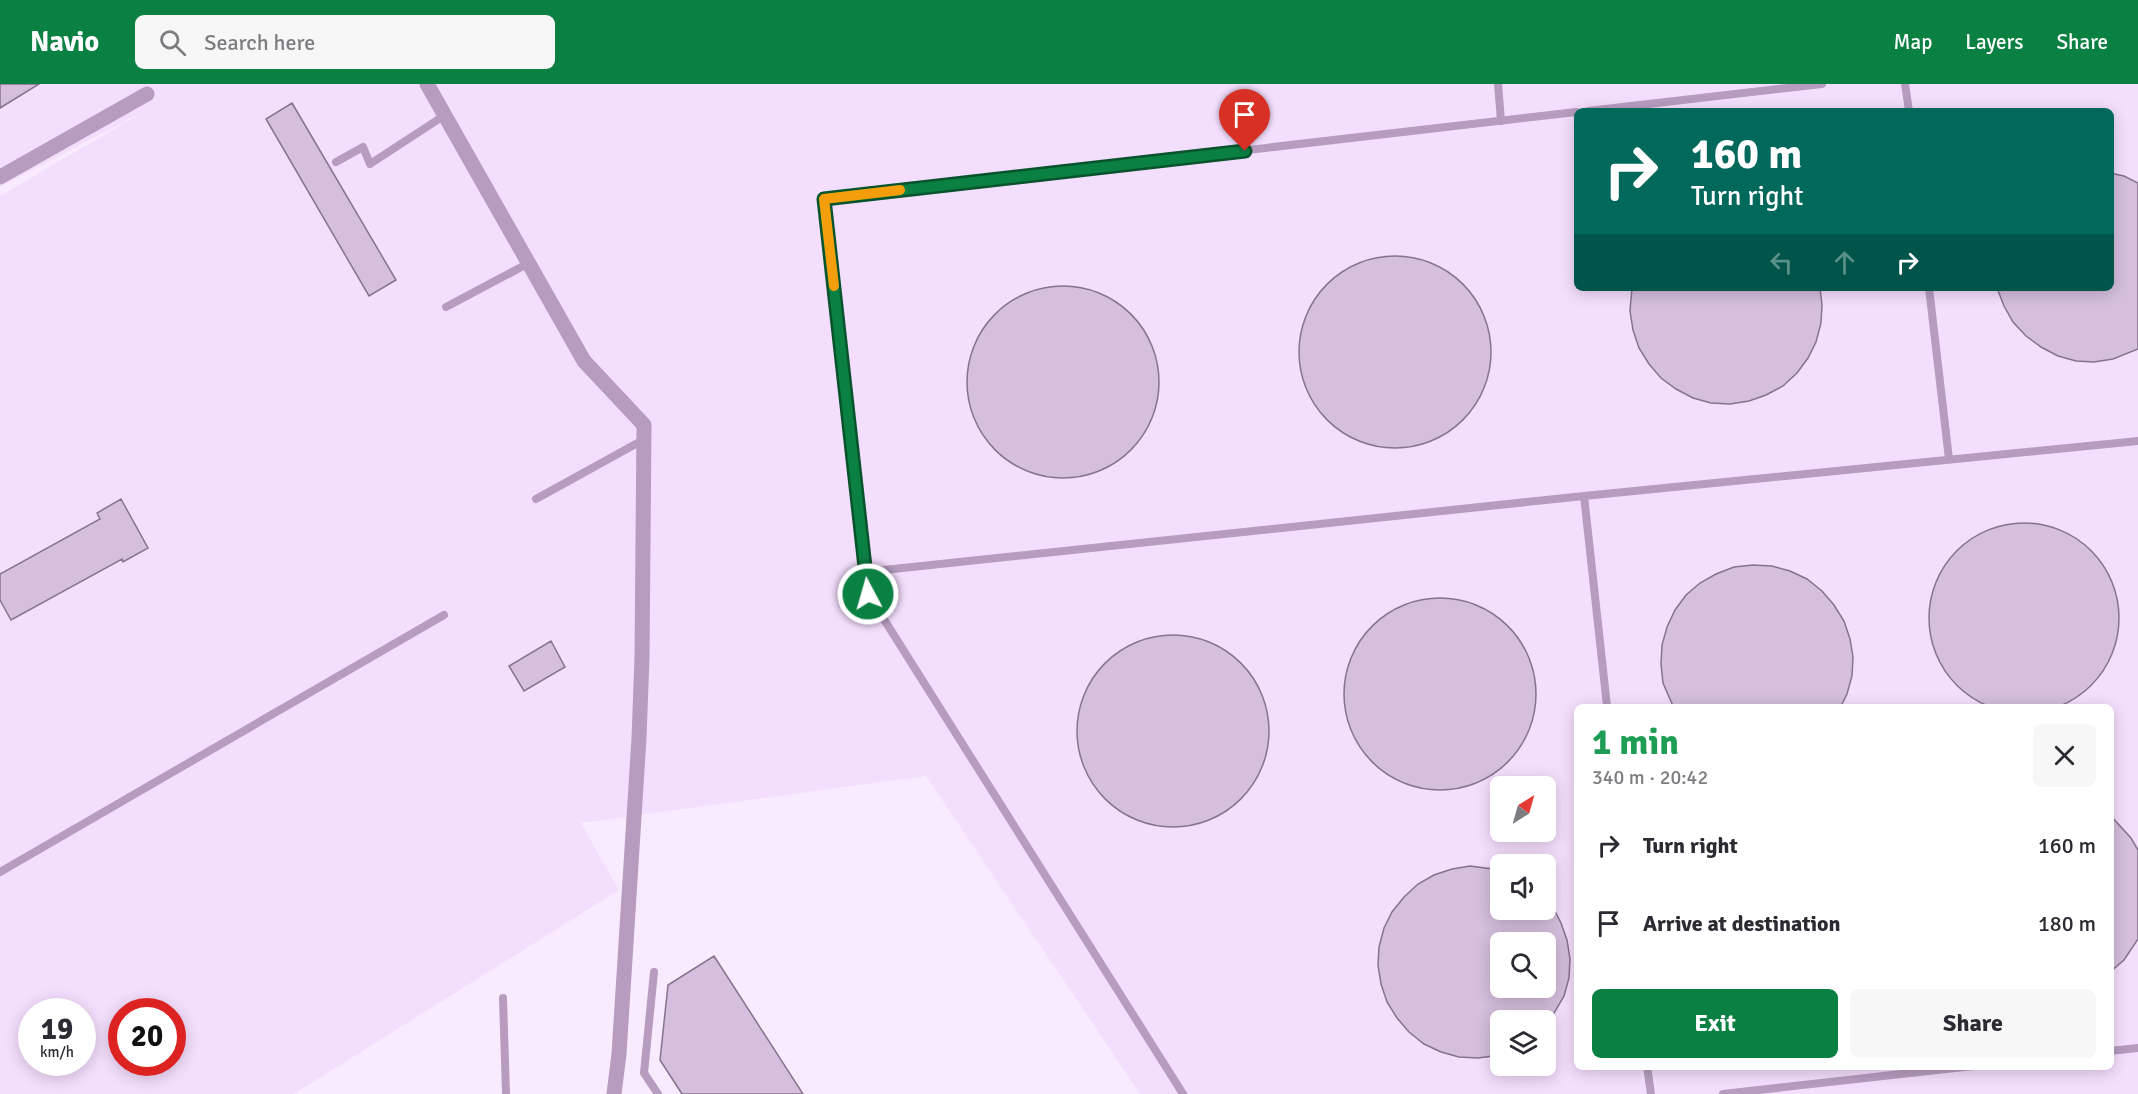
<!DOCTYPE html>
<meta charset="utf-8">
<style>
body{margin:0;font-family:Signika,sans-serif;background:#f7f7f7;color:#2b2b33;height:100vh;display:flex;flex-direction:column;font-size:22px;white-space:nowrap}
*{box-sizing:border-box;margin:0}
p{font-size:20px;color:#7c7c81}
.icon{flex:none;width:33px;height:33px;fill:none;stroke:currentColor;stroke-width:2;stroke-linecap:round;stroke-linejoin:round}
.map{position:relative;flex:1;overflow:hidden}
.side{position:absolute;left:1574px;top:620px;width:540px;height:366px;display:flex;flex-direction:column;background:#fff;border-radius:9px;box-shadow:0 3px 15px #0003}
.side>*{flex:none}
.top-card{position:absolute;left:1574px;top:24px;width:540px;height:183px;border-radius:9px;box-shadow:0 3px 15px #0003;background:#00695c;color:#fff;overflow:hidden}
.needle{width:39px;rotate:37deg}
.tools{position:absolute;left:1490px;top:692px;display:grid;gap:12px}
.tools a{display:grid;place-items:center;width:66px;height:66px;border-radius:9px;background:#fff;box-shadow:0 3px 15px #0003;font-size:30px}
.speed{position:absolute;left:18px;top:914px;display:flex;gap:12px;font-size:30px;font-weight:700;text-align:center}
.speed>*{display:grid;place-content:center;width:78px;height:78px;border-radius:50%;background:#fff;box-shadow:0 3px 15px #0003;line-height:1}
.speed small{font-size:15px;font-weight:400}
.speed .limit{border:9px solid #d22;background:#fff;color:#111}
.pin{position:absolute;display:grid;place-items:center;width:51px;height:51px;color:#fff;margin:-62px -26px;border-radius:50% 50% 50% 0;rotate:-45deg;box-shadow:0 0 6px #0007}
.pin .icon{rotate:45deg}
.me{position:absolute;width:66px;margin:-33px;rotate:354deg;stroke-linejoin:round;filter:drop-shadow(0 0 4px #0008)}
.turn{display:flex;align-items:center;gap:21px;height:126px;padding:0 18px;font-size:27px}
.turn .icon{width:78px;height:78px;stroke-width:2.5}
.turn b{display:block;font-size:42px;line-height:51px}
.lanes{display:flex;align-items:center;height:57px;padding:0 18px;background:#0003;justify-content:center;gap:30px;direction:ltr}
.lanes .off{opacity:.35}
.round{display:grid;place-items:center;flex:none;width:63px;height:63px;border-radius:9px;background:#f7f7f7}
.overview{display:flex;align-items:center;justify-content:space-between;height:102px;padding:0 18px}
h1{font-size:36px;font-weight:800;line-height:45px;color:#1e9e55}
.action{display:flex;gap:12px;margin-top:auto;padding:12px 18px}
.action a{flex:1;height:69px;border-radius:9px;background:#0b8043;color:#fff;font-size:24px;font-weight:800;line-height:69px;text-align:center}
.action a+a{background:#f7f7f7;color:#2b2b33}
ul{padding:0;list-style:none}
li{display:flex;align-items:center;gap:18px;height:78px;padding:0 18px}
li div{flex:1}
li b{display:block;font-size:22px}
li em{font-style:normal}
header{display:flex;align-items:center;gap:36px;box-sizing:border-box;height:84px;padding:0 30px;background:#0b8043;color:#fff}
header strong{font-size:28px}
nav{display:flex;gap:33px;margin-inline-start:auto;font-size:21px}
.search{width:420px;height:54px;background:#f7f7f7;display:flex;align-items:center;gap:15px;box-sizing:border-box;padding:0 21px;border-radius:9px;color:#7c7c81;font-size:22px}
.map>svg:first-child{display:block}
</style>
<header>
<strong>Navio</strong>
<div class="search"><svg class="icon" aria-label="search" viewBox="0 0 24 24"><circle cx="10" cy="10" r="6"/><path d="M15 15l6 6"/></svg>Search here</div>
<nav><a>Map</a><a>Layers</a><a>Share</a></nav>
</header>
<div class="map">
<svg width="2138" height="1010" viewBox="0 0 2138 1010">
<rect width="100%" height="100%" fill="#f9ebff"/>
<!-- built -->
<path fill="#f4defd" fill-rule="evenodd" d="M0 0H2138V1010H1140L926 692 581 739 619 806 294 1010H0V112L143 28 0 103ZM1576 27H2110V204H1576ZM1576 622H2110V982H1576ZM1500 702H1545V747H1500ZM1500 780H1545V825H1500ZM1500 858H1545V903H1500ZM32 927H82V978H32ZM122 927H172V978H122ZM1500 936H1545V981H1500Z"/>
<!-- building -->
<path fill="#d5bede" stroke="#87728f" stroke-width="1.5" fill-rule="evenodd" d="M0 0H39L0 24Z
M292 19 396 196 369 212 266 35Z
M2110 89 2124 92 2138 99V265L2113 275 2094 278 2076 277 2058 272 2041 263 2026 252 2013 238 2004 222 1997 204H2110Z
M1299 268a96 96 0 1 1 192 0a96 96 0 1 1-192 0Z
M967 298a96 96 0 1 1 192 0a96 96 0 1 1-192 0Z
M1632 204H1820L1822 221 1821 239 1816 258 1808 274 1797 289 1783 302 1766 311 1749 317 1730 320 1711 319 1693 314 1676 305 1661 294 1649 280 1639 264 1633 246 1630 227Z
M121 415 148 464 123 478 122 475 11 536 0 516V490L100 435 97 429Z
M1929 534a95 95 0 1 1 190 0a95 95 0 1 1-190 0Z
M1753 481 1772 482 1790 487 1807 495 1822 507 1834 521 1844 537 1850 555 1853 573 1852 592 1847 610 1841 622H1673L1663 599 1661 580 1662 561 1667 543 1675 526 1686 511 1700 499 1716 490 1734 483Z
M1344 610a96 96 0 1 1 192 0a96 96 0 1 1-192 0Z
M1077 647a96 96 0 1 1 192 0a96 96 0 1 1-192 0Z
M551 557 565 583 524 607 509 582Z
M2110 731 2131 754 2138 766V855L2124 876 2110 888Z
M1470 782 1500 786V825H1554L1561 839 1567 856 1570 875 1569 894 1564 912 1550 936H1500V971L1478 974 1459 973 1441 968 1424 960 1409 948 1397 934 1387 918 1381 900 1378 881 1379 863 1384 844 1392 828 1404 813 1418 800 1434 791 1452 785ZM1500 858H1545V903H1500Z
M714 872 803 1010H682L660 976 668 901Z"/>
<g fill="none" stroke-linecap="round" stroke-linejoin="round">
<!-- service -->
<path stroke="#b79cc0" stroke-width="8" d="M1498 0 1501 37
M1905 0 1909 27
M1588 27 1822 0
M336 78 363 63 370 80 445 31
M1929 204 1949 375
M446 223 529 179
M1584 412 1607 622
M536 415 643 356
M865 488 1584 412 2138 357
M0 788 444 531
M654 888 644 989 658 1010
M503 914 506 1010
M2110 967 2138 964
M1647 982 1651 1010
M1183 1010 868 510 824 115 1576 28
M1723 1010 1973 982"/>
<!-- minor -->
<path stroke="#b79cc0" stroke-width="15" d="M427 0 584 277 644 341 642 574 639 654 619 970 614 1010
M0 93 147 10"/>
</g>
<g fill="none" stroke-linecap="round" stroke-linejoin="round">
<!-- route casing -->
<g stroke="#07532c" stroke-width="15">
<path id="route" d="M868 510 824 115 1245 67"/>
</g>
<!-- route -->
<use href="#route" stroke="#0b8043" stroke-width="10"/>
<!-- slow -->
<path stroke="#f59e0b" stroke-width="10" d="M834 202 824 115 900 106"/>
</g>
</svg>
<div class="tools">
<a><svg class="needle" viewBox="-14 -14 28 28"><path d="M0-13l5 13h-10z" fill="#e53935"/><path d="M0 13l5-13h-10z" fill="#7c7c81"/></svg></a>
<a><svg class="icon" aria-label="sound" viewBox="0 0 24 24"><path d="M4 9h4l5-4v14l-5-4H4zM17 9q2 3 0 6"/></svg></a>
<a><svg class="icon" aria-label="search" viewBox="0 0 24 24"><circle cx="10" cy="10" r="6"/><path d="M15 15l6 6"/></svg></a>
<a><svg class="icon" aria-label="layers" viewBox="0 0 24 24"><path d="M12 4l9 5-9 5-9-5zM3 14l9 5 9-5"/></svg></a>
</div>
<div class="speed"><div>19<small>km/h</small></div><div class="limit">20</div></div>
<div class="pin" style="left:1245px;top:67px;background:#d93025"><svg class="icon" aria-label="arrive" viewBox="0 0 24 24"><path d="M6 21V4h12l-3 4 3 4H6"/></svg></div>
<svg class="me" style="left:868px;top:510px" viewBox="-20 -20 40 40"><circle r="17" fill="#0b8043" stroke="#fff" stroke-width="3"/><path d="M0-11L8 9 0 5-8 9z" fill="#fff"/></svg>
<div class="top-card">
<div class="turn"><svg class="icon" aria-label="right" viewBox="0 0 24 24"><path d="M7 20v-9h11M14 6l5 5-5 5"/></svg><div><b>160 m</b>Turn right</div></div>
<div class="lanes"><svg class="icon off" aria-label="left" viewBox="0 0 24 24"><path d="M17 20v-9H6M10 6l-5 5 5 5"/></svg><svg class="icon off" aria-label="ahead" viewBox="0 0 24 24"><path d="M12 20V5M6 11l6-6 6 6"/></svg><svg class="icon" aria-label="right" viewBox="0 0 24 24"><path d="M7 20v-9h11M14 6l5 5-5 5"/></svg></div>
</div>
<section class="side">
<div class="overview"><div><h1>1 min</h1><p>340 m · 20:42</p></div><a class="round"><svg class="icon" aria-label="close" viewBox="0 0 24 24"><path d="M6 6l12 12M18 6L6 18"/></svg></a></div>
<ul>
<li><svg class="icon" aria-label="right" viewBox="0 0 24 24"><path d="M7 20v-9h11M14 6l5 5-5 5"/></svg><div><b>Turn right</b></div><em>160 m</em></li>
<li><svg class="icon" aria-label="arrive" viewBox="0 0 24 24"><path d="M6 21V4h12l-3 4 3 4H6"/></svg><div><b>Arrive at destination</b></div><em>180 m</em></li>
</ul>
<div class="action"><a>Exit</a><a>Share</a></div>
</section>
</div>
